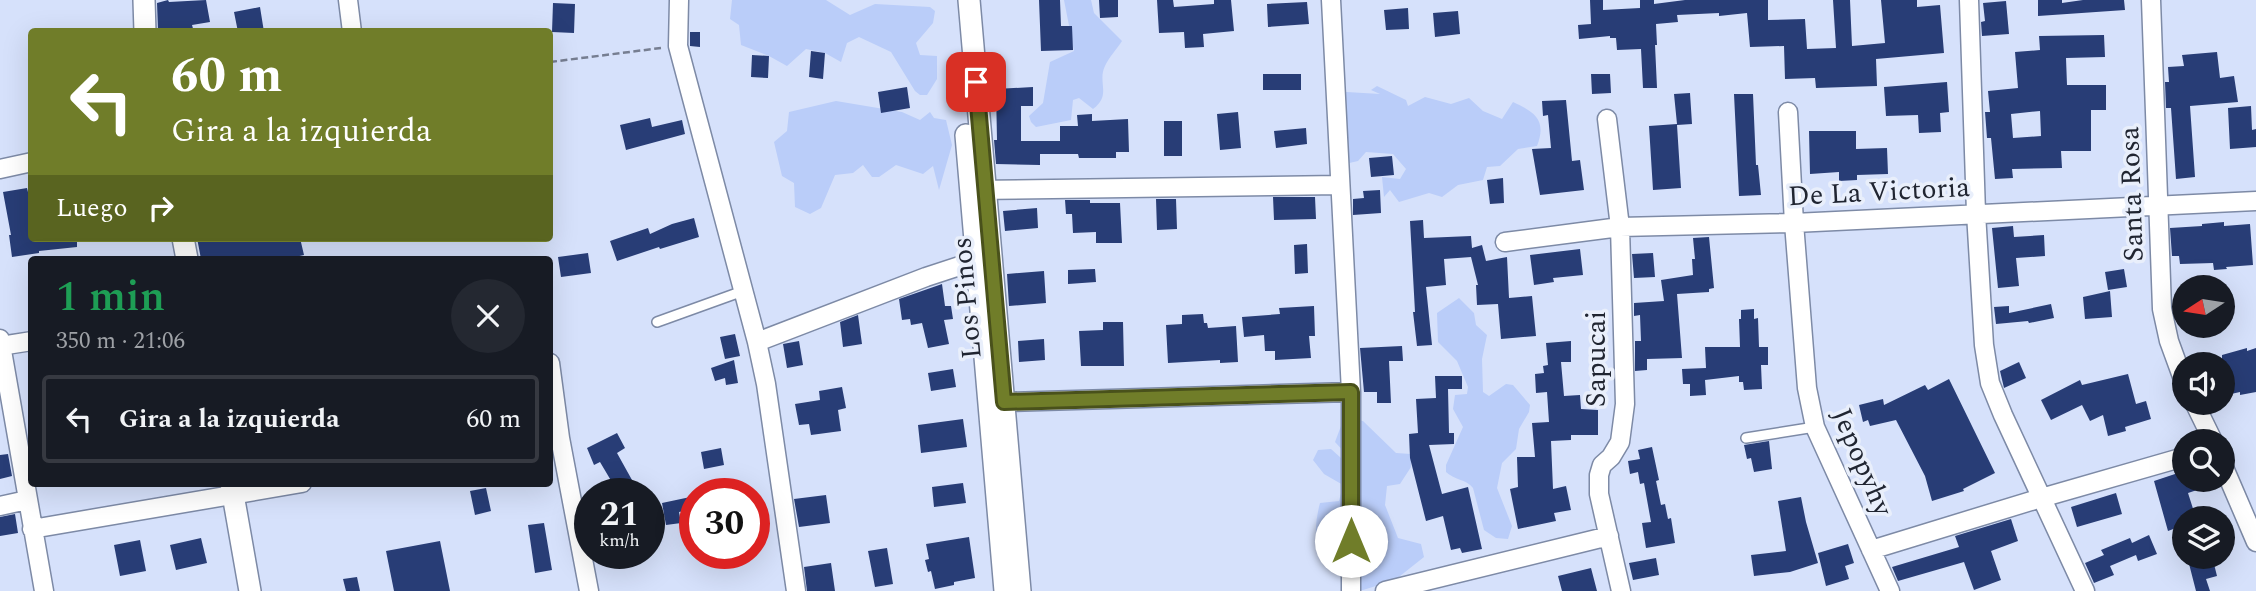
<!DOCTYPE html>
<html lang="es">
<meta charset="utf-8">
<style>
body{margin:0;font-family:Spectral,serif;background:#242831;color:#f1f3f6;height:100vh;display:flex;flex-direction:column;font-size:26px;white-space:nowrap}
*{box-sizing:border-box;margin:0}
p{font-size:23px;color:#9ea1a6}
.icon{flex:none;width:38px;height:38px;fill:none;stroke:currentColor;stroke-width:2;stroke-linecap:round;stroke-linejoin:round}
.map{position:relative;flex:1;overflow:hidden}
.details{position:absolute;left:28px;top:256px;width:525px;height:231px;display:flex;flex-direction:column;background:#171b24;border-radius:7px;box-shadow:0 7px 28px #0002}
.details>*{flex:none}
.guide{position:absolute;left:28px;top:28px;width:525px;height:214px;border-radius:7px;box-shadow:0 7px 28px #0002;background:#707d29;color:#fff;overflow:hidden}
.needle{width:46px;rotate:258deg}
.fabs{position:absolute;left:2172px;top:275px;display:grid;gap:14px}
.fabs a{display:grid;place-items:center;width:63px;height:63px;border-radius:50%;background:#171b24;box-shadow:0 7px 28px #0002;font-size:35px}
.speed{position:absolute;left:574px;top:478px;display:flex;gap:14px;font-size:35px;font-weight:700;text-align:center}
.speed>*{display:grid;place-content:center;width:91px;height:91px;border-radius:50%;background:#171b24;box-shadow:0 7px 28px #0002;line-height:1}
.speed small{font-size:18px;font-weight:400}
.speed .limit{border:10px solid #d22;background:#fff;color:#111}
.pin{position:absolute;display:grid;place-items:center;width:60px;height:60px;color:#fff;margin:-30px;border-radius:14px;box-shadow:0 4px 10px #0006}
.me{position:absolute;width:77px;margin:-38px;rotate:0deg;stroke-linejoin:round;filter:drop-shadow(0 0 5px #0008)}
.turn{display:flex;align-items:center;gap:24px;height:147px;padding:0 28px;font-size:32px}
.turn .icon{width:91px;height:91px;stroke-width:2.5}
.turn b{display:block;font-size:49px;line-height:60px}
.then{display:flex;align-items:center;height:66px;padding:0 28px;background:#0003;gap:14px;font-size:26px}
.round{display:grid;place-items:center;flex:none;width:74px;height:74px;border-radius:37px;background:#242831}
.head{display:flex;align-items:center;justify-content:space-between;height:119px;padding:0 28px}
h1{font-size:42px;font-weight:600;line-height:52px;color:#1e9e55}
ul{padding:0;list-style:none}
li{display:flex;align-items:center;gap:21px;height:88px;margin:0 14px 10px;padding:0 14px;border:4px solid #363941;border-radius:7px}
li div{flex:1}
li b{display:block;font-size:26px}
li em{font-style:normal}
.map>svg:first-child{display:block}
</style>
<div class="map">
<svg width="2256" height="591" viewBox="0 0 2256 591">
<rect width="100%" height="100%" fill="#d6e1fb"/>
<!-- green -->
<path fill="#bacdf9" d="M732 0H826L850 15 875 4 930 7 935 11 933 23 916 43 920 55 937 56V79L927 95H920L915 91 891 52 859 37 847 43 841 62 825 53 806 49 787 66 769 56 741 45 739 25 730 19Z
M1064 0H1091L1094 13 1122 41C1117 49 1109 57 1105 66 1097 82 1112 95 1093 109L1079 98 1073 100 1071 120 1036 127 1031 122 1029 116 1043 103 1050 62 1074 51Z
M1377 86 1406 100 1408 106 1425 97 1451 104 1469 98 1483 111 1502 119 1513 102C1535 112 1547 120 1537 146L1518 149 1500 166 1487 167 1483 180 1458 185 1442 197 1429 193 1399 202 1390 190 1384 197 1382 177 1400 179 1406 169 1393 154 1366 152 1358 161 1345 164 1330 91 1380 94 1371 90Z
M836 101 902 112 920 120 930 112 934 118 946 120 952 145 939 190 933 166 923 174 896 165 879 177H872L863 165 853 173 835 175 821 208 810 214 795 207 794 183 782 176 774 142 787 131 789 112Z
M1459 298 1474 313 1476 325 1487 335 1482 359 1483 392 1489 396 1506 384 1513 385 1530 405 1529 412 1519 429 1516 449 1502 463 1497 488 1512 526 1508 539 1496 538 1484 530 1473 488C1466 479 1454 480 1446 472V465L1463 427 1453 409 1455 395 1467 394 1468 387 1457 361 1438 342 1437 313Z
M1344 418 1363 421 1396 453 1411 454V467L1400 484 1387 486 1385 505 1398 538 1421 544 1424 557 1395 580 1363 590H1359L1318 550C1314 535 1316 518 1320 503L1339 501 1343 485 1324 474 1313 460 1318 450 1331 449 1341 458 1348 456 1335 442Z"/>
<!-- building -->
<path fill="#283d76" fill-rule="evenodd" d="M168 0 169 2 206 0 210 22 192 25 194 32H167V29L158 30 157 3Z
M1039 0H1060L1061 26H1072L1073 50 1041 51Z
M1099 0H1118V17L1100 18Z
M1157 0H1173L1174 7 1214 4V0H1231L1234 31 1203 34 1204 47 1185 48 1184 32 1159 33Z
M1590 0H1603V10L1640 8V0H1654V4L1685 0H1768V20L1805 19 1807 49 1836 48 1833 0H1850L1852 46 1885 43 1881 0H1917V7L1940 5 1944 53 1876 59 1877 86 1816 88 1815 78 1785 79 1784 46 1750 47 1747 13 1719 16V13L1677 15 1678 22 1656 24 1657 45H1655L1657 88H1643L1641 49 1617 50 1616 38H1610V36L1579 39 1578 25 1591 24Z
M2038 0H2062V3L2083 0H2124L2125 10 2038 16Z
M2006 1 2009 34 1982 36 1981 22 1985 21 1983 3Z
M1307 2 1309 24 1268 27 1267 4Z
M553 3 575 4 574 33 552 32Z
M260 7 264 32H238L234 12Z
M1408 8 1409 29 1386 30 1384 10Z
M1458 11 1460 34 1435 37 1433 13Z
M690 32H700V47L690 46Z
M2104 35 2105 57 2066 58 2067 85H2106V110H2091V151H2061L2062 168 2012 169 2013 178 1995 179 1991 138H1987L1985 112H1990L1988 91 2018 88 2015 52 2040 50 2039 36ZM2040 111 2041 136 2013 138 2011 114Z
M811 51 825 53 823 79 809 77Z
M2217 52 2220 78 2234 76 2238 102 2190 106 2195 177 2176 179 2171 108H2166L2165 82H2169L2168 67 2184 66 2182 55Z
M752 55 769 56 768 78 751 77Z
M1263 74H1301V90H1263Z
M1591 74H1610L1611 93 1592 94Z
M1947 82 1949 112 1940 113 1941 132 1919 133 1918 115 1886 116 1884 87Z
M907 87 910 108 881 113 878 92Z
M1033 87V106H1021V141H1060V126H1078L1077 115 1092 114V121L1128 119 1129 152H1116V158H1079L1078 154H1040V165L996 164 994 140H997L996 89Z
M1690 93 1692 124 1677 125 1681 188 1653 190 1649 126 1677 124 1674 94Z
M1734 94H1753L1756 165H1758L1761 195 1739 196Z
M1566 100 1572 161 1580 160 1584 190 1540 195 1532 149 1551 148 1548 115 1543 116 1542 101Z
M2251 106 2252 130 2256 129V147L2230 149 2228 108Z
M1238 112 1241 148 1220 150 1217 114Z
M650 118 652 127 682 120 685 134 626 150 620 125Z
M1164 121H1182V156H1164Z
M1306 128 1307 144 1276 148 1274 131Z
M1809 131H1856V149L1887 148 1888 174 1857 175V180L1839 181V172L1810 174Z
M1392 156 1394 175 1371 177 1369 158Z
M1503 178 1504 203 1490 204 1487 180Z
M27 188 32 209V238H77V247L39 251V253L12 257 9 235H11L3 192Z
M1380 190 1381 213 1353 215V199L1364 198 1363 191Z
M1273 197H1315L1316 219 1274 220Z
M1156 199H1176L1177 229 1157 230Z
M1065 200H1090V203H1120L1122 243H1096V232L1073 233 1072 214H1066Z
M1037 208 1038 228 1005 231 1003 211Z
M694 218 699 237 660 249 659 247 617 261 610 241 648 228 650 234 672 224Z
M1423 220 1424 238 1471 236 1472 248 1482 245 1486 261 1507 257 1509 298 1532 296 1536 336 1501 339 1498 304 1477 305 1476 285H1478L1471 257 1444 259 1446 285 1426 287 1432 345 1417 346 1413 312H1415L1410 221Z
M2224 222V226L2250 224 2253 265 2226 267 2227 269 2214 270 2213 263 2180 264 2179 256H2172L2170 228 2202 226V224Z
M2013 226 2014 237 2044 235 2045 256 2016 258 2019 286 1998 288 1992 228Z
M1709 237 1714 288 1709 289V292L1677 294 1682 358 1647 359V370L1635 371V341H1641L1640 315 1634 316V303L1664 301 1661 280 1693 275 1692 259H1695L1693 238Z
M197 238H300L304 255 286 259H201Z
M1307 244 1308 273 1295 274 1294 245Z
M1580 249 1583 275 1553 278 1554 282 1534 285 1530 255Z
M588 253 591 273 561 277 558 257Z
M1653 253 1655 277 1634 278 1632 254Z
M1095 269 1096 282 1068 284V270Z
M2124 269 2127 287 2108 290 2105 272Z
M1044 271 1046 303 1009 306 1007 274Z
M942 284 945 306H951L953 319 944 320 949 344 928 348 922 323 911 325 910 319 902 320 899 299Z
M2110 291 2112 317 2085 319 2083 297Z
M2051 304 2054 318 2029 323 2028 321 1996 324 1994 307 2009 306V313Z
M1314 306 1315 336H1309L1311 358 1275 360V351H1265L1264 335 1244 337 1242 317 1280 314 1279 308Z
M1754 309V319L1758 318 1759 347H1768V365H1761L1762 389 1744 390 1743 382H1739V376L1705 380 1706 395 1690 396V384H1683L1682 369 1706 368 1705 347H1740L1739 319H1741V310Z
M1203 314 1204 323H1207L1208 328 1236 326 1238 362 1220 363V360L1168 363 1166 325 1182 324V315Z
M858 315 862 344 843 347 840 322Z
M1103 322H1123L1124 366H1081L1079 331 1103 330Z
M735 334 740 356 725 359 720 337Z
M1044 339 1045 360 1019 362 1018 341Z
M799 341 803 365 787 368 783 344Z
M1571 341V362H1561L1564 396 1580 395 1581 409 1598 410V435H1571V440L1551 441 1553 489 1566 486 1571 510 1554 513 1556 521 1518 529 1510 489 1518 487 1517 457H1535L1532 423 1549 422 1547 392 1536 393 1535 374 1544 373 1543 366 1548 365 1546 343Z
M1402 346 1403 361H1389L1391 403H1377V392H1364L1360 348Z
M2247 348V351L2256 348V392L2240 395V392L2222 396V355Z
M734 360 738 383 726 385 725 378 715 381 711 368Z
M2019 362 2026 378 2004 388 2000 371Z
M953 369 956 387 931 391 928 373Z
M2128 374 2136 404 2146 401 2151 419 2125 427 2126 431 2108 436 2103 415 2090 421 2082 405 2051 420 2041 400 2080 380 2082 385Z
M1435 376H1462V389H1448L1449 433H1454V444L1429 445 1442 494 1468 487 1482 549 1462 553 1460 548 1451 550 1443 516 1426 521 1410 458 1409 434 1418 433 1416 399 1436 398Z
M1949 379 1995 473 1963 489 1964 491 1932 501 1925 476 1896 420 1870 426 1868 420 1863 422 1859 405 1883 399 1884 405 1925 385 1928 390Z
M842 387 846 408 838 410 841 431 811 435 809 424 799 425 795 404 820 400 819 391Z
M963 419 967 447 921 453 918 425Z
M617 433 625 448 617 453 632 480 616 489 600 462 594 465 587 448Z
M1769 441 1772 469 1754 472 1751 458 1747 459 1744 445Z
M1652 447 1659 480 1656 481 1661 505 1665 504 1668 519 1671 518 1675 543 1646 548 1642 523 1651 522 1644 483 1640 484 1638 472 1630 474 1628 461 1640 459 1638 450Z
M721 448 724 465 704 469 701 452Z
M8 454 12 476 0 479V455Z
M2184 471V480H2217L2218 483 2188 493 2196 518H2184V525L2168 531 2154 481Z
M963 483 966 503 934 507 932 487Z
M486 488 491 511 475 515 470 491Z
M2116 493 2122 514 2077 527 2071 507Z
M826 495 830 523 799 527 794 499Z
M695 496V509L679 512 681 523 666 525 662 503Z
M1801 497 1806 522 1818 563 1790 572 1754 576 1751 555 1786 551 1778 501Z
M15 514 18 533 0 536V517Z
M2011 519 2018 541 1991 551 2001 580 1974 590 1964 562 1898 581 1892 567 1959 547 1955 536Z
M544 523 552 570 535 573 528 525Z
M2149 535 2157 554 2138 561 2136 555 2110 566 2114 575 2094 583 2085 563 2104 555 2101 550 2130 538 2132 543Z
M969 537 975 578 954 582V585L935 589 931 571 928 572 925 560 929 559 926 544Z
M201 538 207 563 176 570 170 545Z
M140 540 146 571 120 576 114 545Z
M440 541 450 591H394L386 551Z
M1848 544 1854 563 1845 566 1849 579 1826 586 1818 553Z
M887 548 893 584 875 587 868 551Z
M2187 556H2212L2217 576 2206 579 2210 591H2196Z
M1656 558 1659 575 1633 580 1629 563Z
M831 563 835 591H807L804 567Z
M1591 568 1597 591H1562L1558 576Z
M357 577 360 591H346L343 579Z"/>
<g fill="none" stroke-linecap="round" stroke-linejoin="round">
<!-- service casing -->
<g stroke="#7d8aa6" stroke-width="12">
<path id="service" d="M657 322 743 291
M1746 438 1815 427"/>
</g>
<!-- minor casing -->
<g stroke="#7d8aa6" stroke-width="21">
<path id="minor" d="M348 0 352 32
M679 0 678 46 757 342 766 384 796 591
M1331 0 1351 392V591
M1969 0 1976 213 1984 345 1990 383 2003 415 2085 591
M2151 0 2162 309 2169 341 2184 382
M1788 112 1794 223 1807 388 1815 427 1890 591
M1607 119 1620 227 1625 404 1620 442 1611 457 1602 465 1599 475V494L1621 591
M0 169 32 162
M974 190 1339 185
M1505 242 1620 227 1794 223 2256 201
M0 339 44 591
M757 342 926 277 987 257
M0 346 32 341
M550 363 560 438 589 591
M1004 402 1351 392
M2194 402 2213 441
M2222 463 2256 542
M0 506 27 500
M32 529 302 483
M1871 550 2041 498 2184 457
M1385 591 1609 536"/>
</g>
<!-- tertiary casing -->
<g stroke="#7d8aa6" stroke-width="24">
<path id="tertiary" d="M144 0 145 32
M969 0 1020 591
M966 135 1005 591
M183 238 187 259
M231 483 250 591"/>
</g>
<!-- path -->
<path stroke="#767e91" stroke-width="2.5" stroke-dasharray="7 3.5" stroke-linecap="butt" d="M550 62 661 48"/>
<!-- service -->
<use href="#service" stroke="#fff" stroke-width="9"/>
<!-- minor -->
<use href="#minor" stroke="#fff" stroke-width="18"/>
<!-- tertiary -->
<use href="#tertiary" stroke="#fff" stroke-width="21"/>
</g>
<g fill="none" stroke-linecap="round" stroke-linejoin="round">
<!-- route casing -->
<g stroke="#49511b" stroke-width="18">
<path id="route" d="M976 82 1004 402 1351 392V541"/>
</g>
<!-- route -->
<use href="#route" stroke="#707d29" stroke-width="12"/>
</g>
<g text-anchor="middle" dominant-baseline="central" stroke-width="7" stroke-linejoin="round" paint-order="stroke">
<!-- street labels -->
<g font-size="28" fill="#202531" stroke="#e9effb">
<text transform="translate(1879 192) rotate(-3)">De La Victoria</text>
<text transform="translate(2132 194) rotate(-92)">Santa Rosa</text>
<text transform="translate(967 298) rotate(-95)">Los Pinos</text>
<text transform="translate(1596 359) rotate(-90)">Sapucai</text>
<text transform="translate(1862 462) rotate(67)">Jepopyhy</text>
</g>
</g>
</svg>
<div class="fabs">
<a><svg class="needle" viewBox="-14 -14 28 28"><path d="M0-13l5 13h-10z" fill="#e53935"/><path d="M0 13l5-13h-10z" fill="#9ea1a6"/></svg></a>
<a><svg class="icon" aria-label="sound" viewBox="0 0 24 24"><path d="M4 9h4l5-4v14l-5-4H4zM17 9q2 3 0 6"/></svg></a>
<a><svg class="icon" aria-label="search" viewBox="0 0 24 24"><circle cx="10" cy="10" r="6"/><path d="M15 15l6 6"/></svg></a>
<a><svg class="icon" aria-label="layers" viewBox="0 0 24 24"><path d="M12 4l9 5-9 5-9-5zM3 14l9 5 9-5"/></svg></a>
</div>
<div class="speed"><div>21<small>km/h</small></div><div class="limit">30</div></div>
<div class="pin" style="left:976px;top:82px;background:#d93025"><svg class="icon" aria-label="arrive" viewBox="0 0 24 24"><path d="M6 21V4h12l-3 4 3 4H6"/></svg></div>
<svg class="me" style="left:1351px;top:541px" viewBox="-20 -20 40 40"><circle r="19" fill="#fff"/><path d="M0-13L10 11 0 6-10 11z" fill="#707d29"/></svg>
<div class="guide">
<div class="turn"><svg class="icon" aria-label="left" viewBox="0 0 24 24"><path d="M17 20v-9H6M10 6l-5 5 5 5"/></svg><div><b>60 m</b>Gira a la izquierda</div></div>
<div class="then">Luego<svg class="icon" aria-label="right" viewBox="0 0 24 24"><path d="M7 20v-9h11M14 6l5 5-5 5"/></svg></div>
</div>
<section class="details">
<div class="head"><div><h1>1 min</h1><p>350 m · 21:06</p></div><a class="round"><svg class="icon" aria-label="close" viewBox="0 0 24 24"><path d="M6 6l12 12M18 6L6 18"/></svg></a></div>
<ul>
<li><svg class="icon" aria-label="left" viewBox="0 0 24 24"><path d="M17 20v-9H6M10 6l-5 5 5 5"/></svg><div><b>Gira a la izquierda</b></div><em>60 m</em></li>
</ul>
</section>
</div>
